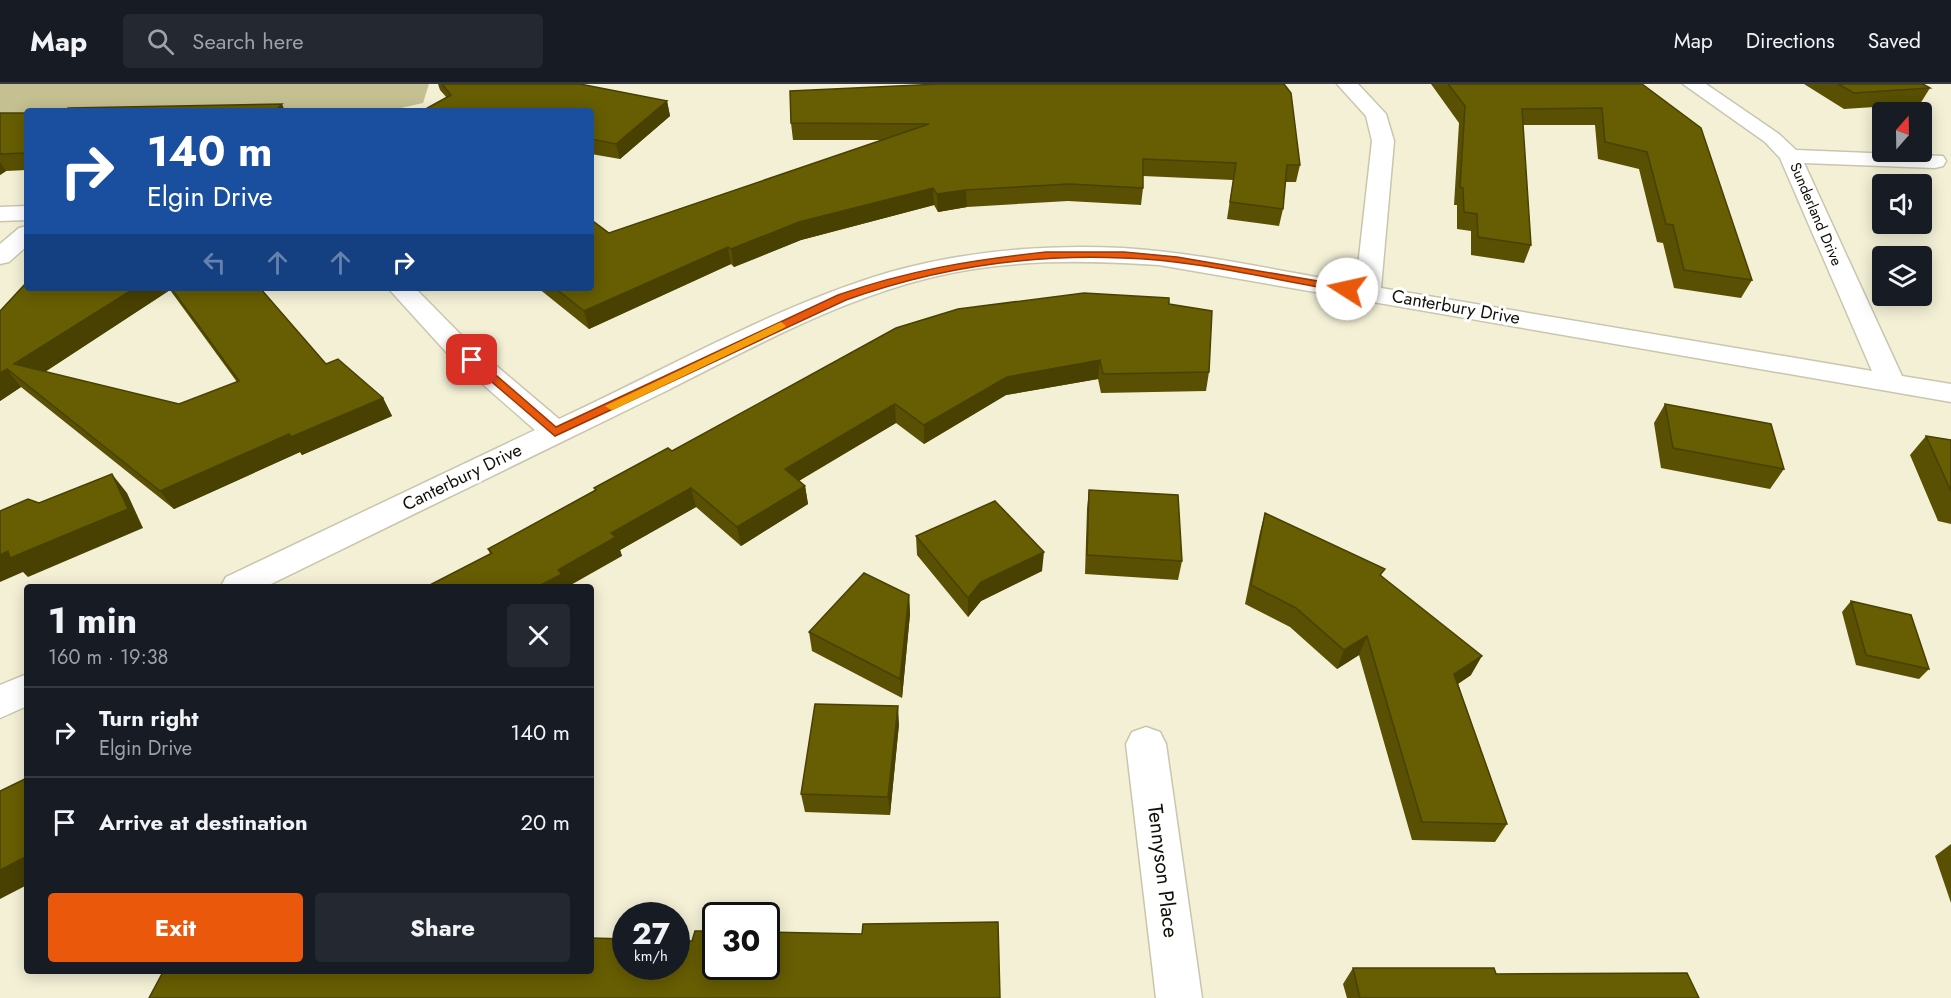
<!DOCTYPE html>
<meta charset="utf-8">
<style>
body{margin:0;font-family:Jost,sans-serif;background:#242831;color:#f1f3f6;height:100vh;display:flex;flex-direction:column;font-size:22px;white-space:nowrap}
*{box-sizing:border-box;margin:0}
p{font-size:20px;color:#9ea1a6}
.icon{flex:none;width:33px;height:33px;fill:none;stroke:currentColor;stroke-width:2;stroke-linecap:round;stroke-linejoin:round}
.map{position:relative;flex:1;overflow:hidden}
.drawer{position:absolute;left:24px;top:500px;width:570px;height:390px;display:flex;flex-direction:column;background:#171b24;border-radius:6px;box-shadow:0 3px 15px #0003}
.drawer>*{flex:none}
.guide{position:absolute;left:24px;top:24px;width:570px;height:183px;border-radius:6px;box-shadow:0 3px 15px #0003;background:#1a4fa0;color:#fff;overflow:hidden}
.needle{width:39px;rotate:20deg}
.tools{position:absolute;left:1872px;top:18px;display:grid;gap:12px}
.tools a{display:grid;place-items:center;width:60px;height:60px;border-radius:6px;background:#171b24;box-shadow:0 3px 15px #0003;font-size:30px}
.speed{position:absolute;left:612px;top:818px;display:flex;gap:12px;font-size:30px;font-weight:700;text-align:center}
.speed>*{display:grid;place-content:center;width:78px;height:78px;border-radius:50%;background:#171b24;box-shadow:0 3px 15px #0003;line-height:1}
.speed small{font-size:15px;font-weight:400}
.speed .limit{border:3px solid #111;border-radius:9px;background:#fff;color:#111}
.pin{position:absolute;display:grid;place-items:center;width:51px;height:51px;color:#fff;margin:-26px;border-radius:12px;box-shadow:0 3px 9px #0006}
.me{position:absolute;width:66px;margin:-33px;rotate:280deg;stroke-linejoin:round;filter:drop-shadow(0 0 4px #0008)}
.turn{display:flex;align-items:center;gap:21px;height:126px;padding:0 24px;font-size:27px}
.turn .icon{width:78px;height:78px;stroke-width:2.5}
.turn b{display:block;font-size:42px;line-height:51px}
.lanes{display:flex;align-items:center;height:57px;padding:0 24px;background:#0003;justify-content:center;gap:30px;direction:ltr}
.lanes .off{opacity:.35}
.round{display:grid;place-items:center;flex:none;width:63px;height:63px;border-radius:6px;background:#242831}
.headline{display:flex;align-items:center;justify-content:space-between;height:102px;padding:0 24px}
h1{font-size:36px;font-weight:700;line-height:45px}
.button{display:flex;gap:12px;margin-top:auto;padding:12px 24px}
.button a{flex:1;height:69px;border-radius:6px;background:#ea580c;color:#fff;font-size:24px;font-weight:700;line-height:69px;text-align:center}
.button a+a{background:#242831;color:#f1f3f6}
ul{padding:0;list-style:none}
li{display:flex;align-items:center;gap:18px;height:90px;padding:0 24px;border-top:2px solid #363941}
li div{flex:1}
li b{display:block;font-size:22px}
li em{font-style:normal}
header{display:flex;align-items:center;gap:36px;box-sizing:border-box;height:84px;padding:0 30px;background:#171b24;border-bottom:2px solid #363941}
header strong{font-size:28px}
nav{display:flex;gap:33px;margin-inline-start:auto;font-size:21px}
.search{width:420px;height:54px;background:#242831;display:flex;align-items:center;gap:15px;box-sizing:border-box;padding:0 21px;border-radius:6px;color:#9ea1a6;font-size:22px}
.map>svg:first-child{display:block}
</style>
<header>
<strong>Map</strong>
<div class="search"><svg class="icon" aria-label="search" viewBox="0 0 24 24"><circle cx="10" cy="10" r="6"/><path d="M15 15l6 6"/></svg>Search here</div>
<nav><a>Map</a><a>Directions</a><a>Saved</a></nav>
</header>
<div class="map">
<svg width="1951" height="914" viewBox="0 0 1951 914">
<rect width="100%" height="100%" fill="#f3f0d6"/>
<!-- green -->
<path fill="#c5c091" d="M0 0H429L423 19 388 27H27V38L0 39Z"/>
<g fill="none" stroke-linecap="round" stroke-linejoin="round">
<!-- minor casing -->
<g stroke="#c9c6ad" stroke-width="3">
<path id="minor" d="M1337 0H1358L1386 30 1394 57 1381 204 1872 287 1780 74 1765 58 1683 0H1706L1779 50 1796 66 1943 72 1946 77 1943 82 1935 84 1804 79 1902 292 1951 300V318L1159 181C1084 176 1007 175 933 193 837 216 750 265 662 309 531 373 399 437 267 502H221L226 493 535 346 447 269 388 204H415L467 257 559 335C667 285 775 222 890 188 965 167 1045 160 1123 164 1201 169 1279 187 1356 200L1372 57 1366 32Z
M27 122V136L0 137V123Z
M27 142V162L9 178 0 180V160L19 144Z
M27 590V622L0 634V601Z
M1146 643 1160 648 1166 660 1202 914H1156L1126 660 1132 648Z"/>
</g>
<!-- minor -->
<use href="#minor" fill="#fff" fill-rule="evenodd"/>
</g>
<!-- wall -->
<path fill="#595003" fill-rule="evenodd" d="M438 0H580L667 17 670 32 620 75 591 70V27L447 14 440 6Z
M1431 0H1642L1752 196 1741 214 1674 204 1663 159 1657 158 1639 85 1598 75 1595 41H1523L1531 161 1524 179 1471 171V147L1457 145V121H1454L1459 39Z
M1804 0H1923L1930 4 1920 20 1844 25Z
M790 7 1300 81 1296 98H1285L1283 125 1279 142 1227 135 1233 96 1143 92V104L1141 121 1068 117 967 123 938 128 934 121 801 156 734 183 731 180 589 245 538 204H591L609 149 882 56H793L791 39Z
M0 29H27V86L6 87 0 91Z
M27 204H260L326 280 383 314 392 332 302 371 300 368 174 425 21 303 0 317ZM170 206 237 298 179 320 45 288Z
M1169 220 1209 288 1206 307 1101 309 1098 295 1006 311 924 360 896 339 799 397 805 402 808 420 741 462 696 423 620 466 622 472 490 470 488 465 595 406 594 404 672 367Z
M1665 320 1784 385 1770 405 1661 384 1654 339Z
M1926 352 1951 356V440L1938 437 1910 371Z
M1089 406 1182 477 1178 496 1085 490 1087 425Z
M1265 429 1382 492 1471 591 1458 600 1507 740 1495 758 1412 756 1359 571 1337 585 1290 543 1245 520 1260 448Z
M916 452 1042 487 981 517 968 533 917 471Z
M909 511 910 530 902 614 812 567 809 548Z
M1851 517 1929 585 1919 595 1856 581 1842 528Z
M899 640 890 731 805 728 801 710Z
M1951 760V819L1935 772Z
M1353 884 1496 890 1699 914H1347L1343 900Z"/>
<!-- shaded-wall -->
<path fill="#484102" d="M667 17 670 32 620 75 616 60Z
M282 20 285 27H275Z
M0 78 6 87 0 91Z
M933 104 934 121 801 156 734 183 731 165 799 138Z
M966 106 967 123 938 128 937 110Z
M728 163 731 180 589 245 584 227Z
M135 204H169L170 206 29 298 14 280Z
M1100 276 1098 295 1006 311 924 360V341L1007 293Z
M7 285 21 303 0 317V289Z
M383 314 392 332 302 371 291 353Z
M895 320 896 339 788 403 785 385Z
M289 350 300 368 174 425 160 407Z
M112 390 127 409 143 444 28 493 23 488 0 498V471Z
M805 402 808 420 741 462 737 443Z
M691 404 696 423 620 466 622 472 569 502H539L558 486 611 449Z
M1044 468 1042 487 981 517 968 533V514L981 498Z
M909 511 910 530 902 614 900 595Z
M1367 552 1359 571 1337 585 1344 566Z
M1482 572 1471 591 1444 609 1454 590Z
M898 622 899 640 890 731 888 713Z
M27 772V801L0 815V786Z"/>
<!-- building -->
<path fill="#675d03" stroke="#484102" stroke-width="1.5" d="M442 0H580L667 17 616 60 591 55V27H422L451 11Z
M940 0H1284L1291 9 1300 81H1287L1283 125 1230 118 1236 79 1143 75V104L1069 100 966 106 937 110 933 104 799 138 731 165 728 163 584 227 555 204H591V140L594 138 609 149 929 40 791 39 790 7Z
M1448 0H1642L1701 44 1752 196 1684 186 1673 141 1666 140 1647 68 1605 58 1602 24 1522 25 1531 161 1478 153 1477 130 1464 128 1463 104 1460 103 1465 22Z
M1838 0H1923L1930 4 1854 9Z
M282 20 275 27H64L68 24Z
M0 29H27V69L0 70Z
M27 198V204H135L14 280 179 320 239 297 171 204H260L326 280 338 275 383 314 291 353 289 350 160 407 7 285 0 289V227Z
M1084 209 1169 214V220L1212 227 1209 288 1103 290 1100 276 1007 293 924 341 895 320 785 385 805 402 737 443 691 404 611 449 616 453 558 486 562 490 539 502H428L492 469 488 465 596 406 594 404 668 364 672 367 896 244 958 225Z
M1665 320 1771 340 1784 385 1673 364Z
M1926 352 1951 356V407Z
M112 390 128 425 10 474 8 467 0 471V427L28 415 39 419Z
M1089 406 1178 411 1182 477 1087 471Z
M995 417 1044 468 981 498 968 514 916 452Z
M1265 429 1385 485 1380 491 1482 572 1454 590 1507 740 1422 738 1367 552 1344 566 1296 524 1251 501Z
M864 489 909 511 900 595 809 548Z
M1851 517 1911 531 1929 585 1866 571Z
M815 620 898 622 888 713 801 710Z
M27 694V772L0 786V707Z
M998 838 1000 914H149L164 886H591V854L626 855V882H676V857H692L695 847H716V882H766V848L862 850 863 840Z
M1353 884H1494L1496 890 1687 889 1699 914H1360Z"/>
<!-- route -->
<path fill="#ea580c" stroke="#983908" stroke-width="1.5" d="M1046 168H1124L1177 173 1347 202 1352 205 1347 208C1273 196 1197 176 1123 174 1028 170 935 184 846 216L555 352 466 276 476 274 556 343 838 211C909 186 972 176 1046 168Z"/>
<!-- slow -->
<path fill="#f59e0b" d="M781 238 786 242 784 244 615 325 611 326 605 322Z"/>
<g text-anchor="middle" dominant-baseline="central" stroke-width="6" stroke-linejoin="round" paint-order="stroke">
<!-- far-street labels -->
<g font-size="15" fill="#121108" stroke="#fff">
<text transform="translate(1816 130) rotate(67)">Sunderland Drive</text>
</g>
<!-- street labels -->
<g font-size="18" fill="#121108" stroke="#fff">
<text transform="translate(1456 223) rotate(10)">Canterbury Drive</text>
<text transform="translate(462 393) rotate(-26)">Canterbury Drive</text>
</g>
<!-- near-street labels -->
<g font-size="21" fill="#121108" stroke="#fff">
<text transform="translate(1163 787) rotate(83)">Tennyson Place</text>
</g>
</g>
</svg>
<div class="tools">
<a><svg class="needle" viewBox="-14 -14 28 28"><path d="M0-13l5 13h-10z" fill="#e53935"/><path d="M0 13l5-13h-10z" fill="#9ea1a6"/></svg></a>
<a><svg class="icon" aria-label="sound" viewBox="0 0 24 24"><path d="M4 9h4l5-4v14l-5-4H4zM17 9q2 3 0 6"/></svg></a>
<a><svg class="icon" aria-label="layers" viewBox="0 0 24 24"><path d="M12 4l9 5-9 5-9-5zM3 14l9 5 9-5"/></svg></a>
</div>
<div class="speed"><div>27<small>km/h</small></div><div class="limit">30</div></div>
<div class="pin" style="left:472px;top:276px;background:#d93025"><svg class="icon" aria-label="arrive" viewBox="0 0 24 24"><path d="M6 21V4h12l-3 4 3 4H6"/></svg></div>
<svg class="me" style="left:1347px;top:205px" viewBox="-20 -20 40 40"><circle r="19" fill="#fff"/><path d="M0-13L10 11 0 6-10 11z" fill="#ea580c"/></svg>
<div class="guide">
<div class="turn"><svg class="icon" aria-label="right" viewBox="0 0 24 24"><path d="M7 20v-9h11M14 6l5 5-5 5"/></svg><div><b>140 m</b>Elgin Drive</div></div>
<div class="lanes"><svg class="icon off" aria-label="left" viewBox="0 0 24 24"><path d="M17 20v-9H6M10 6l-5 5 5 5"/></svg><svg class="icon off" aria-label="ahead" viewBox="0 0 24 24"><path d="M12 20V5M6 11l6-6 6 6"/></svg><svg class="icon off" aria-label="ahead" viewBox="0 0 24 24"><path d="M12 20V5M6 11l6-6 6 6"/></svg><svg class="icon" aria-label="right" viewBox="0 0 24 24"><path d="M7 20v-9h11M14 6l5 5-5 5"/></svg></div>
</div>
<section class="drawer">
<div class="headline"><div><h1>1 min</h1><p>160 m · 19:38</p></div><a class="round"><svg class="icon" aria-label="close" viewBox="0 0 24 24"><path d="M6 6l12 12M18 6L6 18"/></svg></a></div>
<ul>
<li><svg class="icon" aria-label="right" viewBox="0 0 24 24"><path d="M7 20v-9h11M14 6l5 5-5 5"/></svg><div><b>Turn right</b><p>Elgin Drive</p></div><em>140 m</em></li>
<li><svg class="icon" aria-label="arrive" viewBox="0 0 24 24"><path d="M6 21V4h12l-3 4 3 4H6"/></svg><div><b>Arrive at destination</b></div><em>20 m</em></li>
</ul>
<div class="button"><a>Exit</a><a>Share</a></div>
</section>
</div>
